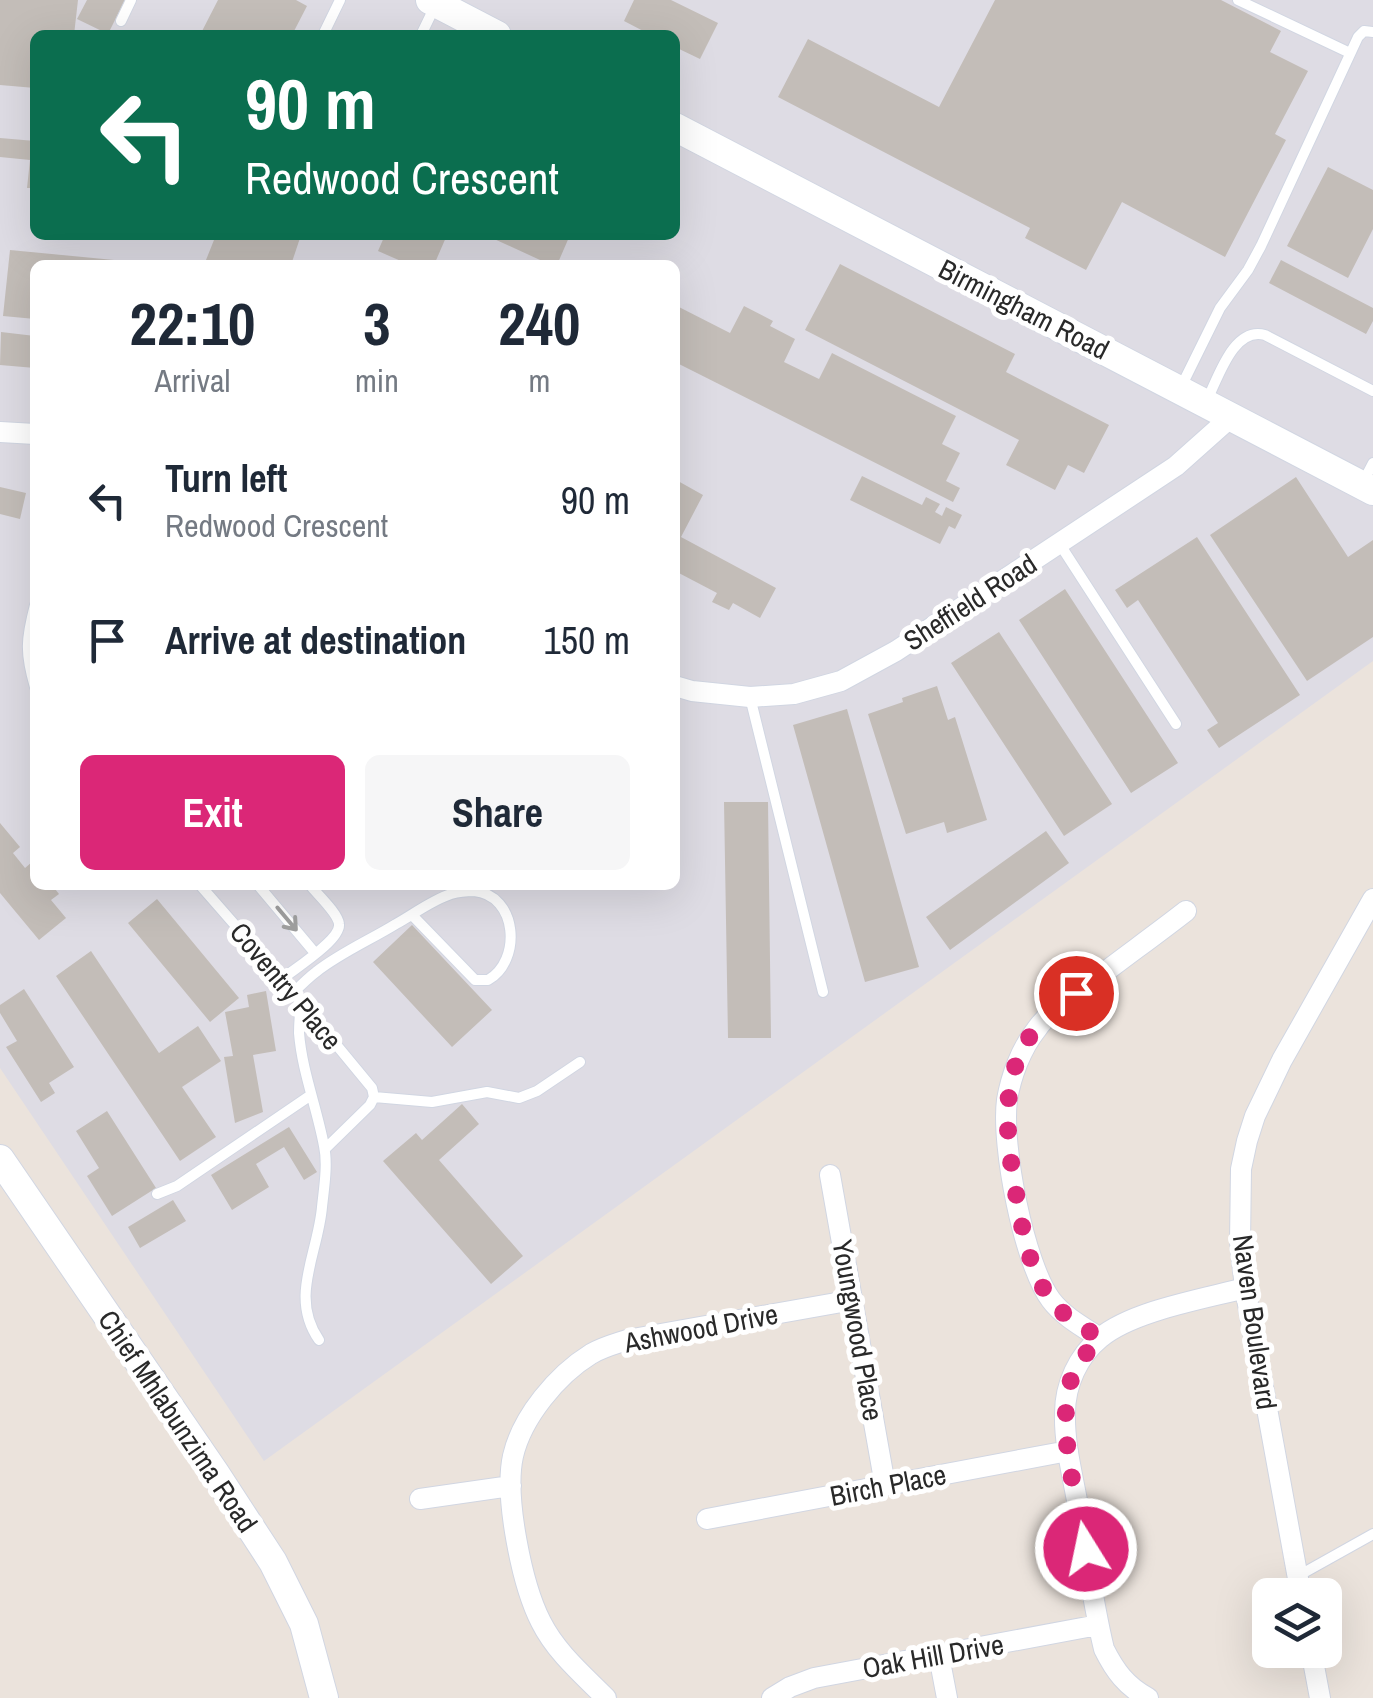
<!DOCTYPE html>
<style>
body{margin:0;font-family:"Archivo Narrow",sans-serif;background:#f6f6f7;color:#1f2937;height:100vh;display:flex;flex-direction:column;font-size:38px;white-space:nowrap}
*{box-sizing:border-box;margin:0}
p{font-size:32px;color:#747a83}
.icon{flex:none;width:55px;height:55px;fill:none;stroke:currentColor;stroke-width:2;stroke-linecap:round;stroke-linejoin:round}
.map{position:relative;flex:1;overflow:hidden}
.sheet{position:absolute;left:30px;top:260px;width:650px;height:630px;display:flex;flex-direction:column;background:#fff;border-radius:15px;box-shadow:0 10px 40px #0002}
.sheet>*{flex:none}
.guide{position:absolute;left:30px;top:30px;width:650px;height:210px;border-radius:15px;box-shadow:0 10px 40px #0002;background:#0b6e4f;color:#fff;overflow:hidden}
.tools{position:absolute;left:1252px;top:1578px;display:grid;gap:20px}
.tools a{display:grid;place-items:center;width:90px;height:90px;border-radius:15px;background:#fff;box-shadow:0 10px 40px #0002;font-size:50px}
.pin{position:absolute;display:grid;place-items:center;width:85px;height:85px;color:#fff;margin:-42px;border:5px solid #fff;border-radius:50%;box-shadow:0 2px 10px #0007}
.me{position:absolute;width:110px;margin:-55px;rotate:350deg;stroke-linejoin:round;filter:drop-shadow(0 0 8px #0008)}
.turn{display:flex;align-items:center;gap:35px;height:210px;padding:0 50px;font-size:45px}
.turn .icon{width:130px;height:130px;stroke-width:2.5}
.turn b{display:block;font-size:70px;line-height:85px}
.eta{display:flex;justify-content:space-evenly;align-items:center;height:170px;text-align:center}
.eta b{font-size:60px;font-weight:700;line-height:70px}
.primary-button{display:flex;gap:20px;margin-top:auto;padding:20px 50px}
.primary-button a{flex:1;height:115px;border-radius:15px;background:#db2777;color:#fff;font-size:40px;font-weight:700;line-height:115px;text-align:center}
.primary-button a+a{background:#f6f6f7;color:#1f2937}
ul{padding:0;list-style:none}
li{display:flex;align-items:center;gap:30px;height:140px;padding:0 50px}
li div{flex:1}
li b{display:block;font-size:38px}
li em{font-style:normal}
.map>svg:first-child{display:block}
</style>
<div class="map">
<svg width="1373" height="1698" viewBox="0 0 1373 1698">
<rect width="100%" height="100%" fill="#ebe3dc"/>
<!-- industrial -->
<path fill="#dedce4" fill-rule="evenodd" d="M0 0H1373V661L264 1461 0 1068ZM35 35H675V235H35ZM35 265H675V885H35Z"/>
<!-- building -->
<path fill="#c3bdb8" d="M0 0H78L74 35H35V88L0 85Z
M87 0H125L108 34 77 19Z
M218 0H296L307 6 292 35H200Z
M634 0H671L718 23 700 59 675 47V35H651L624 21Z
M995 0H1221L1281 31 1270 52 1308 71 1275 134 1286 140 1225 257 1122 202 1086 270 1025 238 1030 228 778 97 808 39 939 107Z
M0 138 35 141V188H27L30 160 0 157Z
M1328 167 1373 190V229L1348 278 1287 246Z
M216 235H301L291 265H204Z
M385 235H447L434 265H410L378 251Z
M493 235H570L557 265H551L492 238Z
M10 250 114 260V265H35V319L3 316Z
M1281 260 1373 308V321L1366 334 1269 283Z
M840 264 1015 354 1006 372 1109 425 1084 473 1068 465 1055 490 1006 465 1019 440 805 330Z
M675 305 730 333 744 306 773 321 770 326 795 339 784 362 819 379 832 353 956 416 942 444 960 453 946 481 960 488 953 502 675 362Z
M1 332 35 336V368L0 365Z
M862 476 922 505 926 497 940 504 935 512 942 516 946 507 962 515 955 529 949 526 940 544 850 500Z
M1296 477 1348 557 1373 540V637L1307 681 1210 535Z
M678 481 703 495 681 537 776 588 760 618 733 603 729 610 712 602 717 593 675 571V487Z
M0 487 26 493 20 519 0 514Z
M1197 537 1300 695 1219 748 1207 730 1218 723 1138 600 1127 608 1115 590Z
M1065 589 1178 763 1131 793 1019 620Z
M999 632 1112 804 1064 836 951 663Z
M937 686 948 720 955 717 987 820 947 833 944 822 906 834 868 714 903 702 902 698Z
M847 709 919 967 865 982 793 725Z
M724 802H768L771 1038H728Z
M0 823 20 847 13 853 25 868 32 862 35 865V885H52L59 894 51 900 66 918 39 940 0 893Z
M1046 831 1069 863 950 950 926 917Z
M157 899 239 998 210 1022 128 923Z
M412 925 492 1010 452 1047 373 962Z
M91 951 159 1053 198 1026 221 1061 182 1087 216 1137 180 1161 56 976Z
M24 989 74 1067 49 1083 55 1093 41 1102 6 1047 17 1041 0 1013V1005Z
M266 991 276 1051 253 1055 263 1112 235 1123 224 1057 233 1056 225 1012 249 1007 247 995Z
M462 1104 479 1124 439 1160 523 1256 491 1284 383 1161 416 1133 422 1140Z
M107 1111 156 1188 112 1216 87 1176 99 1168 76 1131Z
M289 1127 317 1172 304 1180 284 1147 256 1164 269 1187 232 1210 211 1175Z
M173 1200 186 1221 140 1248 128 1227Z"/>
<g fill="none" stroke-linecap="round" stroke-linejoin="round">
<!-- lane casing -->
<g stroke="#d1d6e2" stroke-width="12">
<path id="lane" d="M1238 0 1350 53
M121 21 131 0
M323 35 340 0
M421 35 436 4
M1180 389 1220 308 1248 270 1261 246 1358 37 1364 31 1373 32
M1206 402C1218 379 1233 326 1265 335L1373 391
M1362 484 1373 463
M1059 543 1176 724
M35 605C26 639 25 653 35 687
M750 697 823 992
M200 885 282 979 372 1088 374 1097 370 1105 325 1149
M258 885 315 953
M282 979C294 969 341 940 339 924 338 913 317 894 310 885
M293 993C300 986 308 978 316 972 340 953 370 940 396 924 414 914 432 900 451 894 458 892 467 891 474 891 518 895 522 961 488 980H475L412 915
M301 1002C300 1012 299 1023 299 1033 302 1071 317 1108 324 1146 328 1164 324 1188 322 1207 318 1254 289 1297 319 1340
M374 1097 432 1102 487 1092 519 1098 537 1091 580 1062
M157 1194 177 1186 311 1095
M1298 1576 1373 1534"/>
</g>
<!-- street casing -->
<g stroke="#d1d6e2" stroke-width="22">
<path id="street" d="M0 432 35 434
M675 686 692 691 750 697 794 694 841 681 896 651 1176 466 1231 417
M830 1175 885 1485
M1100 1338C1083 1327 1063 1316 1051 1300 1024 1264 1001 1145 1007 1100 1011 1076 1021 1049 1036 1030 1049 1011 1070 998 1088 985 1120 960 1154 936 1186 911
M420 1499 511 1486
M707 1519 1068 1451
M1301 1595 1245 1288 1240 1242 1241 1169 1247 1141 1255 1116 1282 1060 1373 899
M1311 1650 1320 1698
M939 1656 947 1698
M606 1698C582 1674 556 1652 541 1622 522 1585 504 1497 513 1456 522 1417 557 1375 591 1354 603 1347 615 1344 627 1340L853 1300
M772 1698 790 1687 814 1678 1098 1625
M1148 1698C1126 1686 1115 1671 1104 1649 1093 1604 1087 1558 1079 1512 1074 1480 1064 1446 1065 1413 1065 1385 1078 1356 1100 1338 1132 1311 1203 1299 1245 1288"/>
</g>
<!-- secondary casing -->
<g stroke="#d1d6e2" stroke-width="30">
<path id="secondary" d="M430 0 497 35
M675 127 1373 491
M0 1159 215 1473 273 1562 304 1624 324 1698"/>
</g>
<!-- lane -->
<use href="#lane" stroke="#fff" stroke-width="10"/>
<!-- street -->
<use href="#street" stroke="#fff" stroke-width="20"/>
<!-- secondary -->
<use href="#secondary" stroke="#fff" stroke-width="28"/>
</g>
<!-- one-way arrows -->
<defs><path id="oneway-shaft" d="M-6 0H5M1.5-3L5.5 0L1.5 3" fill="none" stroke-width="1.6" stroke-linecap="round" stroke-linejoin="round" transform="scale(2.5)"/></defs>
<use stroke="#9f9f9f" href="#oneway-shaft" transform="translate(287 919) rotate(50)"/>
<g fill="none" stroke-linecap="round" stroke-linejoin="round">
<!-- route -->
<path stroke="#db2777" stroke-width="18" stroke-dasharray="0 32.4" d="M1076 993C1066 1001 1055 1008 1046 1017 995 1067 1006 1136 1017 1199 1023 1233 1030 1272 1051 1300 1063 1316 1083 1327 1100 1338 1089 1350 1078 1361 1072 1377 1055 1423 1077 1500 1086 1549"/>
</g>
<g text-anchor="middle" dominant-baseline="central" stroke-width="10" stroke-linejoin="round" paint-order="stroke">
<!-- street labels -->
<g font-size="28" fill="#292929" stroke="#fff">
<text transform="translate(1024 309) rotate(27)">Birmingham Road</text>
<text transform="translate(970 602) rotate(-33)">Sheffield Road</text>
<text transform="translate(286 986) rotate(50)">Coventry Place</text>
<text transform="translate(1255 1322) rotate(82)">Naven Boulevard</text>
<text transform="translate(701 1328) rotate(-11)">Ashwood Drive</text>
<text transform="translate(858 1330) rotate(80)">Youngwood Place</text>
<text transform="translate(178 1421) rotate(56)">Chief Mhlabunzima Road</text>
<text transform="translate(888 1485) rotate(-11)">Birch Place</text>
<text transform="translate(933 1656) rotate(-10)">Oak Hill Drive</text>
</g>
</g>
</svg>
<div class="tools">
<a><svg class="icon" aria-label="layers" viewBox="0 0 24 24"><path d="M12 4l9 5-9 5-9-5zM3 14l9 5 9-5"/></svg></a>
</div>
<div class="pin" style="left:1076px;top:993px;background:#d93025"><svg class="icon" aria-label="arrive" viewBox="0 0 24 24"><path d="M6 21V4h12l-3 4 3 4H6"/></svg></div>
<svg class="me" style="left:1086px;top:1549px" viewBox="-20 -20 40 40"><circle r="17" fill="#db2777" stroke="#fff" stroke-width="3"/><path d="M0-11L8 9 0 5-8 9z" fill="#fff"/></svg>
<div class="guide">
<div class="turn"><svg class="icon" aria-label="left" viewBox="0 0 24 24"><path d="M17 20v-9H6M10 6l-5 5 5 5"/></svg><div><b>90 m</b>Redwood Crescent</div></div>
</div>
<section class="sheet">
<div class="eta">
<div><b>22:10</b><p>Arrival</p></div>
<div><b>3</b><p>min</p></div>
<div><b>240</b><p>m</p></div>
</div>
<ul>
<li><svg class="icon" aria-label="left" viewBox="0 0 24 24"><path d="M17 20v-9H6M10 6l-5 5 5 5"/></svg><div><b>Turn left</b><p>Redwood Crescent</p></div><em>90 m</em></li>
<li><svg class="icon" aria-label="arrive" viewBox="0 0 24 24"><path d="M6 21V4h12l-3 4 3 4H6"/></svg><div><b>Arrive at destination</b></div><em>150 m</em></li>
</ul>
<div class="primary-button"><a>Exit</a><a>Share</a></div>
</section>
</div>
